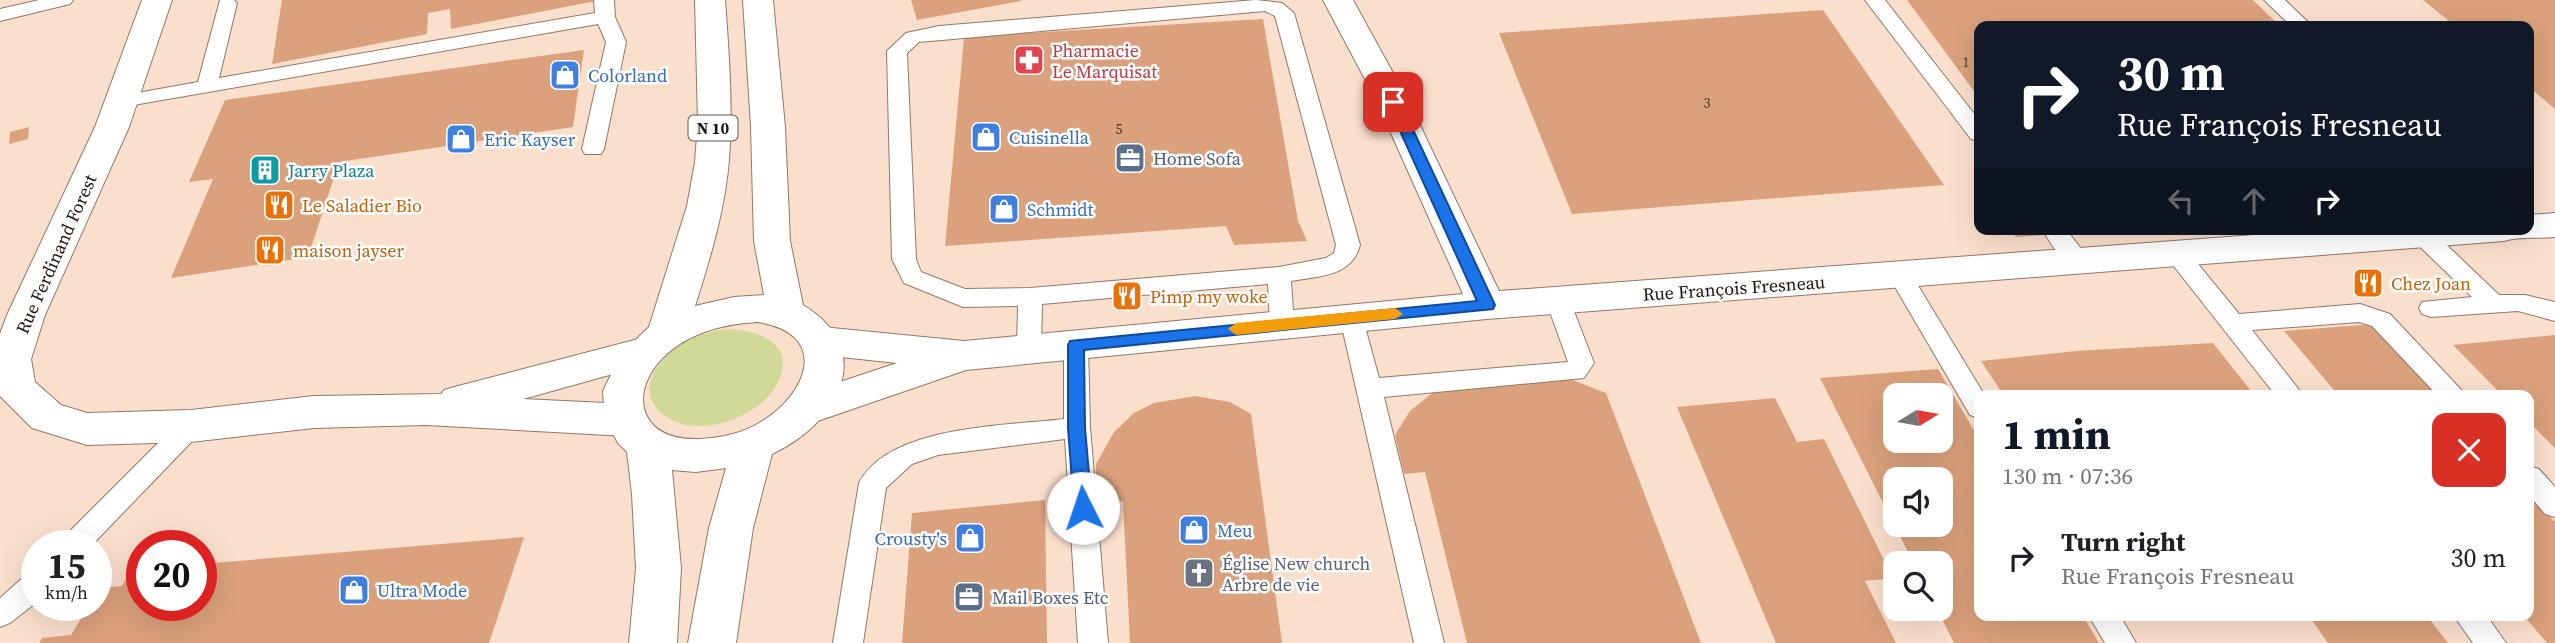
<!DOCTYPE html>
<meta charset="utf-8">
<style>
body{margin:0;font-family:"Source Serif 4",serif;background:#f6f6f6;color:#202124;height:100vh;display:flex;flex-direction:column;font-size:26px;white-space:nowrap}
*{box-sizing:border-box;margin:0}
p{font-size:23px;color:#757577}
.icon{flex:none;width:38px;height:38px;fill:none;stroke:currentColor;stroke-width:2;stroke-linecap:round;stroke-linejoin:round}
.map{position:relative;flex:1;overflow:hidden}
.drawer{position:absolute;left:1974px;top:390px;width:560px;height:231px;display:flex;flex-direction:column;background:#fff;border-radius:14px;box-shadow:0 7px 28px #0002}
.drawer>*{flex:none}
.top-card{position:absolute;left:1974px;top:21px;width:560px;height:214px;border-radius:14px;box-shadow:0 7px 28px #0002;background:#111827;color:#fff;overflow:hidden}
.needle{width:46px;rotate:79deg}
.fabs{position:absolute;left:1883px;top:383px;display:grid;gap:14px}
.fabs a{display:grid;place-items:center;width:70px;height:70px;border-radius:14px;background:#fff;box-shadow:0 7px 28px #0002;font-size:35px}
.speed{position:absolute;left:21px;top:530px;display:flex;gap:14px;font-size:35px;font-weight:700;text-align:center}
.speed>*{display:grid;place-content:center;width:91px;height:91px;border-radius:50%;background:#fff;box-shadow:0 7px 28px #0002;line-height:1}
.speed small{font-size:18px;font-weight:400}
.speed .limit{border:10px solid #d22;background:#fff;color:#111}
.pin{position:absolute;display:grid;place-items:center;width:60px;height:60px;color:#fff;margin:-30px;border-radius:14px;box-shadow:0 4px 10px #0006}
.me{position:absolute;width:77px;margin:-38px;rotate:356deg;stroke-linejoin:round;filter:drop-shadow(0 0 5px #0008)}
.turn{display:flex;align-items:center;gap:24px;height:147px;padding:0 28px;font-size:32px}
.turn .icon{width:91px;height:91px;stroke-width:2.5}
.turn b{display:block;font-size:49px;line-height:60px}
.lanes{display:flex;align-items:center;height:66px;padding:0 28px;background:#0003;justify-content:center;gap:35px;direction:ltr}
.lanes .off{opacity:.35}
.round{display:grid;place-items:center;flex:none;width:74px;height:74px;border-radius:14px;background:#f6f6f6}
.overview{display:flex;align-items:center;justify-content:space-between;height:119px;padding:0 28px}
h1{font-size:42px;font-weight:700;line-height:52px;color:#111827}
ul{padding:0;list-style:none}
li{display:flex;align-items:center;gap:21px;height:98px;padding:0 28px}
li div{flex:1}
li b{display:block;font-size:26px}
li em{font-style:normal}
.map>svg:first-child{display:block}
</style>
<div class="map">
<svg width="2555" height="643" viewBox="0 0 2555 643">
<rect width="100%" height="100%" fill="#fbdfcd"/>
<!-- green -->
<path fill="#d1d998" d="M727 329C761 330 799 345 776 386 756 420 689 443 658 410 635 386 664 353 686 341 699 334 713 331 727 329Z"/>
<!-- building -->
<path fill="#dba17c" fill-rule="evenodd" d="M282 0H595L596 1 451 29 450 9 428 13 427 34 272 64Z
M911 0H1021V1L917 20Z
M1907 0H2253L2280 26H1979V98Z
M2423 0H2555V109L2529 87V26H2455Z
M1823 10 1944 185 1572 214 1499 33Z
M1263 19 1298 221 1307 241 1234 245 1226 226 945 246 964 37Z
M584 50 573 127 339 162 308 257 171 278 213 179 189 182 225 100Z
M29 127 28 139 9 144 10 132Z
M2011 229H2040L2044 235 2016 237Z
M2375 324 2440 396H2339L2284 331Z
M2555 335V448L2529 422V396H2503L2453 345Z
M2213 343 2255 396H2004L1981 361 2076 351Z
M1938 369 1979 439V616H2083L2099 643H1954L1937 609H1941V564H1914L1820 378ZM1895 396H1941V441H1895ZM1895 480H1941V525H1895Z
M1562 376 1606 393 1701 643H1467L1425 472 1404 474 1395 435 1410 411 1441 386Z
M1195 396 1230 402 1251 414 1282 643H1130L1123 501 1096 504V464L1114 432 1134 413 1154 403Z
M1775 398 1797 442 1824 439 1893 578 1865 581 1896 643H1776L1677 407Z
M2529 493 2555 522V643H2547L2524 616H2529Z
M1045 500 1047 643H902L912 513Z
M524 537 489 643H39L42 638 71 635 89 606H96L99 588 122 586 131 570H142V606H201V564Z
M2309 616H2427L2448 643H2328Z"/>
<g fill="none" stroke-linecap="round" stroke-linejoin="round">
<!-- service casing -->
<g stroke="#917868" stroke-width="2">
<path id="service" d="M39 0H73L70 4 0 21V9Z
M220 0H234L237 3 219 78 595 13 594 0H614L615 17 626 42 604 149 601 154H585L582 149 606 42 598 24 122 107 115 105 112 101 115 97 198 82Z
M1256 0 1282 3 1294 13 1360 245C1352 277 1319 276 1291 281L1294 325 1291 331 1282 334 1273 331 1270 325 1268 284 1042 304 1041 350 1038 356 1029 359 1020 356 1017 350 1018 306 963 307 904 283 892 259 887 51 906 33 939 26ZM1265 11 1275 16 1336 245 1334 253 1326 258 1279 267 1030 288 965 289 921 272 916 259 907 53 919 42Z
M1865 0H1885L1979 120V141L1971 139Z
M2264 0H2285L2312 26H2291Z
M2042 229H2066L2091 262 2087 268C2067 274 2052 245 2042 229Z
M2415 229H2430L2499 295H2525L2555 302V321L2518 311 2431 317 2422 314 2419 308 2422 302 2472 297 2414 241 2410 235Z
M2177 246 2185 248 2239 314 2360 304 2390 314 2467 396H2438L2372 326 2359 322 2252 330 2304 396H2276L2169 260 2165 254 2169 248Z
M1900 267 1908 269 1985 396H1979V418L1970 415 1888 275 1892 269Z
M1558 292 1567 295 1570 301 1594 363 1584 378 1384 397 1444 643H1414L1340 318 1343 312 1352 309 1361 312 1379 378 1568 362 1546 301 1549 295Z
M1076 336 1085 339 1088 345 1090 427 1108 643H1078L1065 439 938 455 912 464 886 488 863 643H833L859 483C889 425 1007 426 1064 419V345L1067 339Z
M191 416 200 419 204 426 200 433 91 546H59L63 538 182 419Z
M2529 466 2539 469 2555 487V517L2545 514 2529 495Z
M37 571V602L10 623 0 627V598L27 574Z
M2089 616H2120L2136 643H2105Z
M2454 616H2487L2506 643H2473Z"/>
</g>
<!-- minor casing -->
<g stroke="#917868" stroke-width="2">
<path id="minor" d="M142 0H172L129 127 45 315 31 359 35 382 61 405 87 413 191 410 314 396 441 394 444 390 458 386 646 337 660 341 666 351 660 361 523 399 626 404 641 409 647 420 641 431 626 436 426 425 314 428 191 442 87 445 32 428 0 396V334L7 315 95 127Z
M1323 0H1353L1409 102 1499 291 2335 229H2529V215L2555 213V237C2536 239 2521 236 2504 241L1487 319 966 370 806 425 792 420 786 409 792 398 897 363 822 355 808 351 802 341 808 331 822 327 964 341 1463 294 1377 102Z"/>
</g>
<!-- primary casing -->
<g stroke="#917868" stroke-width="2">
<path id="primary" d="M695 0H725C729 53 733 107 729 160 725 210 710 259 695 306L734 297 764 295 754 241 751 127 743 0H773L785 127 790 241 803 305C879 351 837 424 772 454L753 528 736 643H688L709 528 726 468 696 472 672 470 681 568 677 643H629L636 568 632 494 627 452 618 443 605 419 603 391 621 354 649 327 687 206 695 162 698 122ZM758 322C831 334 808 395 759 423 741 434 719 438 698 439 637 441 626 389 669 352 695 331 725 324 758 322Z"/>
</g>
<!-- service -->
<use href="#service" fill="#fff" fill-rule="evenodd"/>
<!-- minor -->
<use href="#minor" fill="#fff" fill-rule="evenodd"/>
<!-- primary -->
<use href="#primary" fill="#fff" fill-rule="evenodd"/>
</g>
<!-- route -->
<path fill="#1a73e8" stroke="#114b97" stroke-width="2" d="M1393 98 1400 102 1495 305 1493 309 1084 350 1085 428 1092 508 1089 514 1083 516 1077 514 1074 508 1068 428V345L1070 341 1477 301 1387 102Z"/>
<!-- slow -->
<path fill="#f59e0b" d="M1395 308 1403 314 1395 319 1236 335 1228 329 1236 323Z"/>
<!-- icons -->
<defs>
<g id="pharmacy-square" transform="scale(1.575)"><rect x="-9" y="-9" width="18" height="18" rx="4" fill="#e0444e" stroke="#fff"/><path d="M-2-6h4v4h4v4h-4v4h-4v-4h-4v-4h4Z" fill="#fff"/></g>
<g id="shop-square" transform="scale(1.575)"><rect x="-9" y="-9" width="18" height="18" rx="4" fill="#3f7fe0" stroke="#fff"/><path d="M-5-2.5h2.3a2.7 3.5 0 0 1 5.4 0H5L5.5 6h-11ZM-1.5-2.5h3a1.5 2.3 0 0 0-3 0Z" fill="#fff"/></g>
<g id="office-square" transform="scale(1.575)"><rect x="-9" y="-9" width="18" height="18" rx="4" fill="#5c6f8a" stroke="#fff"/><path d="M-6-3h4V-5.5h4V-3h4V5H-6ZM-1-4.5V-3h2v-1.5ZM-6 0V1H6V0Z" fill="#fff"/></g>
<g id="building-square" transform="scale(1.575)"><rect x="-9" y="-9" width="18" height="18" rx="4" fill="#0f9aa8" stroke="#fff"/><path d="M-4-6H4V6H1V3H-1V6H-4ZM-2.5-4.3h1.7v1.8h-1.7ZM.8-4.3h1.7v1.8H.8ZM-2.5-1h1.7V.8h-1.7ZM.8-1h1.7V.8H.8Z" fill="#fff"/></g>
<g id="restaurant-square" transform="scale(1.575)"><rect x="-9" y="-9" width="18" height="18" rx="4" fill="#e8710a" stroke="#fff"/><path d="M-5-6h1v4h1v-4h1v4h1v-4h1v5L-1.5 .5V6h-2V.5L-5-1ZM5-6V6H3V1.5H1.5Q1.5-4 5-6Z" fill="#fff"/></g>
<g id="church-square" transform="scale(1.575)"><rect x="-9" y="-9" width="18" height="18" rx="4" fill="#6b7280" stroke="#fff"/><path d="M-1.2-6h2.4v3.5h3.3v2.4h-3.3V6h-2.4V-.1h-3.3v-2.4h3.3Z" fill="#fff"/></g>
</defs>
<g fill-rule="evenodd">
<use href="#pharmacy-square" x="1029" y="60"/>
<use href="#shop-square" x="565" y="75"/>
<use href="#shop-square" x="986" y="137"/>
<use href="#shop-square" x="461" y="139"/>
<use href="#office-square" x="1130" y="158"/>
<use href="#building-square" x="265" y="170"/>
<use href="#restaurant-square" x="279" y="205"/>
<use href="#shop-square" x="1004" y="209"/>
<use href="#restaurant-square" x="270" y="250"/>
<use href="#restaurant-square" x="2368" y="283"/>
<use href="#restaurant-square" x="1127" y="296"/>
<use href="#shop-square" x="1194" y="530"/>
<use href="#shop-square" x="970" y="538"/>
<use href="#church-square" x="1199" y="573"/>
<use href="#shop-square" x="354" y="590"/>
<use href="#office-square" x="969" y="597"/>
</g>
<g text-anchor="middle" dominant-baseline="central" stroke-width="5" stroke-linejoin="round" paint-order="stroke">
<!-- number labels -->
<g font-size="14" fill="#4c3628">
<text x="1966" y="62">1</text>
<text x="1707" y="103">3</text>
<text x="1119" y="129">5</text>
</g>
<!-- shield labels -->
<rect fill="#fff" stroke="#605955" stroke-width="2" x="688.5" y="115.5" width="49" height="25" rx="5"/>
<g font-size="16" font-weight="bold" fill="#1c120c">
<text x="713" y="128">N 10</text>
</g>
<!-- health labels -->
<g font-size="18" fill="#be3a42" stroke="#fff" text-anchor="start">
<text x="1052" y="50">Pharmacie<tspan x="1052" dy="21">Le Marquisat</tspan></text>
</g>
<!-- shop labels -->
<g font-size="18" fill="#366cbe" stroke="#fff" text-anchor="start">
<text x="588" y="75">Colorland</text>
<text x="1009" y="137">Cuisinella</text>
<text x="484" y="139">Eric Kayser</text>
<text x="1027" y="209">Schmidt</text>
<text x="1217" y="530">Meu</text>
<text x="947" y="538" text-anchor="end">Crousty's</text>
<text x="377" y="590">Ultra Mode</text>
</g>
<!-- service labels -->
<g font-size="18" fill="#4e5e75" stroke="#fff" text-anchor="start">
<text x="1153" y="158">Home Sofa</text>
<text x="992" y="597">Mail Boxes Etc</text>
</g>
<!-- culture labels -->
<g font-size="18" fill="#0d838f" stroke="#fff" text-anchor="start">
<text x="288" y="170">Jarry Plaza</text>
</g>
<!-- food labels -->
<g font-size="18" fill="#c56008" stroke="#fff" text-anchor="start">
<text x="302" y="205">Le Saladier Bio</text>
<text x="293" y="250">maison jayser</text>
<text x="2391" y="283">Chez Joan</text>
<text x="1150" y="296">Pimp my woke</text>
</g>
<!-- street labels -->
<g font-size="18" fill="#1c120c" stroke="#fff">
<text transform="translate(56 254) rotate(-66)">Rue Ferdinand Forest</text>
<text transform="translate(1734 288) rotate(-4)">Rue François Fresneau</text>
</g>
<!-- worship labels -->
<g font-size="18" fill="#5b616d" stroke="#fff" text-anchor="start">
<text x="1222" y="563">Église New church<tspan x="1222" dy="21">Arbre de vie</tspan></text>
</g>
</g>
</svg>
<div class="fabs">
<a><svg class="needle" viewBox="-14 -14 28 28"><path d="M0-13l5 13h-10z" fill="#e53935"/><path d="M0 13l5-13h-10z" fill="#757577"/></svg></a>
<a><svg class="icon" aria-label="sound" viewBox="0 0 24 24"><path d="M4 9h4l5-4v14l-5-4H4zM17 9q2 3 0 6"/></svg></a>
<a><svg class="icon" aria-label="search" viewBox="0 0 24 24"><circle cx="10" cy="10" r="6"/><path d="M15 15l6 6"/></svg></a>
</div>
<div class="speed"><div>15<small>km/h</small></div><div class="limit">20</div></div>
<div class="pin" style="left:1393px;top:102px;background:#d93025"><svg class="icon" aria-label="arrive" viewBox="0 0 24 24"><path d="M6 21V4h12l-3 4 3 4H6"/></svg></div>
<svg class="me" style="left:1083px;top:508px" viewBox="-20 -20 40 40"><circle r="19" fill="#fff"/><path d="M0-13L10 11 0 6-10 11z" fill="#1a73e8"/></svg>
<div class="top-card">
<div class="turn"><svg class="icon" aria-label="right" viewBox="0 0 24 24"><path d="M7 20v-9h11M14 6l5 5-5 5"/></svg><div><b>30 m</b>Rue François Fresneau</div></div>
<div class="lanes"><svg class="icon off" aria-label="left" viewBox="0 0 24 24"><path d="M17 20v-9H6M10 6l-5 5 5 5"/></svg><svg class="icon off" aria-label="ahead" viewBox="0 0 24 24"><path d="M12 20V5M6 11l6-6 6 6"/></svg><svg class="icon" aria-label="right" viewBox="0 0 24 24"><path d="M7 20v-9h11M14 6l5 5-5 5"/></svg></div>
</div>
<section class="drawer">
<div class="overview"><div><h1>1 min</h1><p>130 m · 07:36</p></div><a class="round" style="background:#d93025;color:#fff"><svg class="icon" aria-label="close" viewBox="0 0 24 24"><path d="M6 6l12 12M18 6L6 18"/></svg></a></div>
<ul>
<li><svg class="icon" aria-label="right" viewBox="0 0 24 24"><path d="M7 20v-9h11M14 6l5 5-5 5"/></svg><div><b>Turn right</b><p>Rue François Fresneau</p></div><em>30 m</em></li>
</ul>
</section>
</div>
